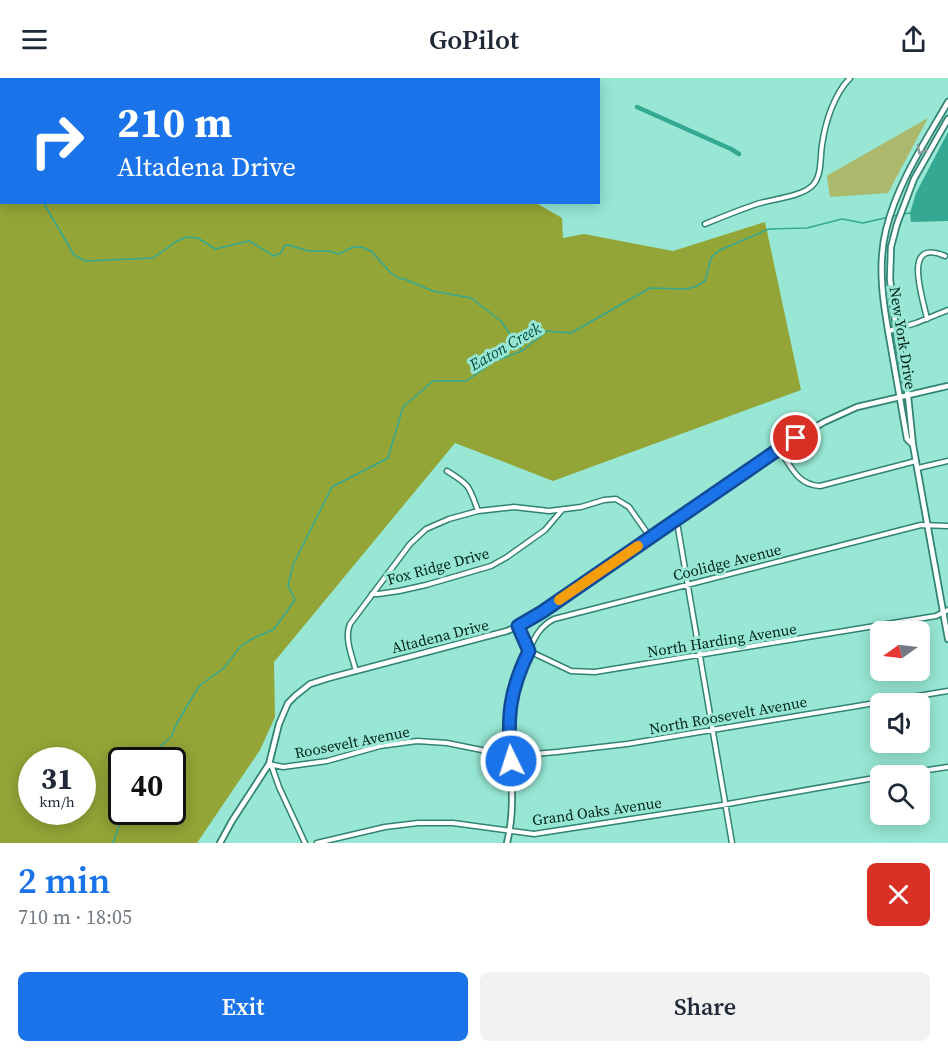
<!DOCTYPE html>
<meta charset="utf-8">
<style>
body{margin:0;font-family:"Source Serif 4",serif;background:#f2f2f3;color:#1f2937;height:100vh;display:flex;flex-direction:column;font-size:22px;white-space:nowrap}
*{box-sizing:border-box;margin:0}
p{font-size:20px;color:#747a83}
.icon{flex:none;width:33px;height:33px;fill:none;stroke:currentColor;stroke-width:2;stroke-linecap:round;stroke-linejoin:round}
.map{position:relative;height:765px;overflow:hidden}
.side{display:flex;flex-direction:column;background:#fff;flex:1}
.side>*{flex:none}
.banner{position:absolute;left:0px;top:0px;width:600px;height:126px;box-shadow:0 3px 15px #0003;background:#1a73e8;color:#fff;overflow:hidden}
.needle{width:39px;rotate:256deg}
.fabs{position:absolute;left:870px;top:543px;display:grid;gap:12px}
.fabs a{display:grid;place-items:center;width:60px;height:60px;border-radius:9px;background:#fff;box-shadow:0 3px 15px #0003;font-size:30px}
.speed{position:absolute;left:18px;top:669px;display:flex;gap:12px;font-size:30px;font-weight:700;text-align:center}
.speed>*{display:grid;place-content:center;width:78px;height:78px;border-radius:50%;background:#fff;box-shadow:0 3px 15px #0003;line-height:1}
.speed small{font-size:15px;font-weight:400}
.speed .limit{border:3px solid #111;border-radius:9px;background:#fff;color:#111}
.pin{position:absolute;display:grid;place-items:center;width:51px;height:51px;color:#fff;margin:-26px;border:3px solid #fff;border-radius:50%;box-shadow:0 2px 6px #0007}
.me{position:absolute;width:66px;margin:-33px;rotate:356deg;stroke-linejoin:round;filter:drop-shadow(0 0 4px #0008)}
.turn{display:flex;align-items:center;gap:21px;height:126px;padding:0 18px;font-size:27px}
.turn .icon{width:78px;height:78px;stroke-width:2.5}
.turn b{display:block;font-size:42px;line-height:51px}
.round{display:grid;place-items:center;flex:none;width:63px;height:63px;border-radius:9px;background:#f2f2f3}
.head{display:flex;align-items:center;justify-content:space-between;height:102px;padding:0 18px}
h1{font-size:36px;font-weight:600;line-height:45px;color:#1a73e8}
.primary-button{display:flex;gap:12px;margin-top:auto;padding:12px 18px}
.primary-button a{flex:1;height:69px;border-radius:9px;background:#1a73e8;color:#fff;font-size:24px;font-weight:600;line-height:69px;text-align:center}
.primary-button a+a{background:#f2f2f3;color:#1f2937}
header{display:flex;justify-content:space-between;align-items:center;height:78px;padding:0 18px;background:#fff;font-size:27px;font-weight:600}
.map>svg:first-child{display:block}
</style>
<header><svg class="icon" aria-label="menu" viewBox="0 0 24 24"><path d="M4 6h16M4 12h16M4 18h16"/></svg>GoPilot<svg class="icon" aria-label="share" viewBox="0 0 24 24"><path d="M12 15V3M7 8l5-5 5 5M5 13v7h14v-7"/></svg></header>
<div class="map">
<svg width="948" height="765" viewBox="0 0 948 765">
<rect width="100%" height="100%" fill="#97e7d4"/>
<!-- green -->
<path fill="#acb96c" d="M928 40 888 115 830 119 827 99 828 97Z"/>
<!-- forest -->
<path fill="#94a537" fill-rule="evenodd" d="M0 0H325V1L2 2V124L536 125 562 140 563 160 584 156 673 173 765 144 801 312 553 403 455 365 274 584 275 639 260 672 197 765H0ZM32 682H82V734H32ZM122 682H172V734H122Z"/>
<!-- water -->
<path fill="#35a892" d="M948 54V143L911 144 910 135 916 115Z"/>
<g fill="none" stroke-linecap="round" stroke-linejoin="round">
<!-- stream -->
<path stroke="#35a892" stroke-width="1.5" d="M0 15 2 18
M43 124 74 177 85 183 153 180 177 163 187 159 198 160 215 171 249 163 274 178 281 175 284 168 288 167 309 173H329L339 176 353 169H361L371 173 391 195 398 200 404 201 433 213 471 220 501 243 522 273
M903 136 910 135
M139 682 155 673 171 659 177 645 199 608 224 590 240 569 250 562 274 551 295 522 288 508 293 487 332 409 388 380 403 329 433 303H466L495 283 522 273 547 253 571 255 650 210 687 211 697 208 705 203 711 180 718 173 769 151 807 150 842 141 863 145 898 137
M113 765 120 745 118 699 122 693"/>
<!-- canal -->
<path stroke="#35a892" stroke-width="4.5" d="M637 29 731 71 739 76"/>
<!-- street casing -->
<g stroke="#328372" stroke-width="7">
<path id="street" d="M252 0 253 2
M302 2 303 0
M430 2 431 0
M705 146C722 139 739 132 757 126 772 121 802 119 813 107 822 97 820 80 822 67 825 45 834 16 850 0
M927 241C923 220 901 159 945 178
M889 253 916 245 948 232
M779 371C791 388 797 407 820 408L916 383
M918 390 948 383
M447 393C470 407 469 408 478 433
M674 443 678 450 732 765
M372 516H378L399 513 426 507 491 488 507 479 545 452 562 432
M518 548 529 573 571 593 595 594 936 538 948 532
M529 573C534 560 540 548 554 541L921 447 948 448
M356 593C352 578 344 560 350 546L410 466 426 451 449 441 478 433 514 429 549 433 581 429 604 422 616 421 629 429 650 459
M269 686 283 689 327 683 380 668 417 663 447 665 511 678 557 674 627 666 948 613
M269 687 272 689 279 709 305 765
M889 698 948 689
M317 765 385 749 418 745H453L534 756 722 727 880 699"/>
</g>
<!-- secondary casing -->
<g stroke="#328372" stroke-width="8">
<path id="secondary" d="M948 41 914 101 897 146 891 169 890 201 896 251 908 318 913 367 948 561
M913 367 907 361C902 332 897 304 892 275 885 235 876 192 886 152 897 106 925 64 948 24
M220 765 232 743 269 686 279 646 288 625 295 618 310 606 329 600 507 553 525 545 542 535 779 371 824 344 857 329 948 308
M507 765C519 716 505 673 510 626 513 608 521 590 529 573"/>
</g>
<!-- street -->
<use href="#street" stroke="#fff" stroke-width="4"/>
<!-- secondary -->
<use href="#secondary" stroke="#fff" stroke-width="4.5"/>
</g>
<!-- one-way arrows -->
<defs><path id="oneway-chevron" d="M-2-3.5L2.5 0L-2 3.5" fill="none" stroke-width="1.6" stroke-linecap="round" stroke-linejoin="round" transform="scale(1.5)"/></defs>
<use stroke="#8d9c99" href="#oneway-chevron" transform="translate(921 72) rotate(119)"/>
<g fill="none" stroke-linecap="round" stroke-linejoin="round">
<!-- route casing -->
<g stroke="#114b97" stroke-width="15">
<path id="route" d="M511 683C507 640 509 613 529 573L518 548 542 534 779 371 796 360"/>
</g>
<!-- route -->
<use href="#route" stroke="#1a73e8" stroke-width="10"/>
<!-- slow -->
<path stroke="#f59e0b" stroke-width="10" d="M559 522 638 468"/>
</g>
<g text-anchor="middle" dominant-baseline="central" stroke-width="6" stroke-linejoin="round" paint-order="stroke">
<!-- street labels -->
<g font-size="15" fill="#01241d" stroke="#97e7d4">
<text transform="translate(903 260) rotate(81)">New York Drive</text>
<text transform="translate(727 484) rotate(-14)">Coolidge Avenue</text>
<text transform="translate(438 488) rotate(-15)">Fox Ridge Drive</text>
<text transform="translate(440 558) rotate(-14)">Altadena Drive</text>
<text transform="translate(722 562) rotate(-9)">North Harding Avenue</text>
<text transform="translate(728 637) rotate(-10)">North Roosevelt Avenue</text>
<text transform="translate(352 664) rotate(-11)">Roosevelt Avenue</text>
<text transform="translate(597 733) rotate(-8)">Grand Oaks Avenue</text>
</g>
<!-- water labels -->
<g font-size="16" font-style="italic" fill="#064a3f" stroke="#97e7d4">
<text transform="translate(505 268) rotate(-30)">Eaton Creek</text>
</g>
</g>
</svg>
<div class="fabs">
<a><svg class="needle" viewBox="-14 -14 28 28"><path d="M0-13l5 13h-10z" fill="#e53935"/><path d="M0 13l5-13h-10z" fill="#747a83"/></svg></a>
<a><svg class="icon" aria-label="sound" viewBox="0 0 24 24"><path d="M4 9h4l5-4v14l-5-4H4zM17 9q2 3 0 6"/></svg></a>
<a><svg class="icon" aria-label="search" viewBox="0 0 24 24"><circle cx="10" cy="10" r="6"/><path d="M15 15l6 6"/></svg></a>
</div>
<div class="speed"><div>31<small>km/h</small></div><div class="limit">40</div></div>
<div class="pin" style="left:796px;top:360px;background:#d93025"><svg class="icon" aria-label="arrive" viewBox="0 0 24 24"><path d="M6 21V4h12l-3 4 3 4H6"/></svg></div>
<svg class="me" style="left:511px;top:683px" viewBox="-20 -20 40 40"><circle r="17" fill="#1a73e8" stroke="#fff" stroke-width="3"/><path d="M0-11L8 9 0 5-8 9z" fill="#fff"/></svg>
<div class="banner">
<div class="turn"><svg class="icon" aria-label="right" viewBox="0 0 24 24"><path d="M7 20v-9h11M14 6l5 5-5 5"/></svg><div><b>210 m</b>Altadena Drive</div></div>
</div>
</div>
<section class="side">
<div class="head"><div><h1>2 min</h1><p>710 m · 18:05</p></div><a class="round" style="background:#d93025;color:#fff"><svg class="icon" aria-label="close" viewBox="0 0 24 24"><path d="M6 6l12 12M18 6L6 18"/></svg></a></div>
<div class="primary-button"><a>Exit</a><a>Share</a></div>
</section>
